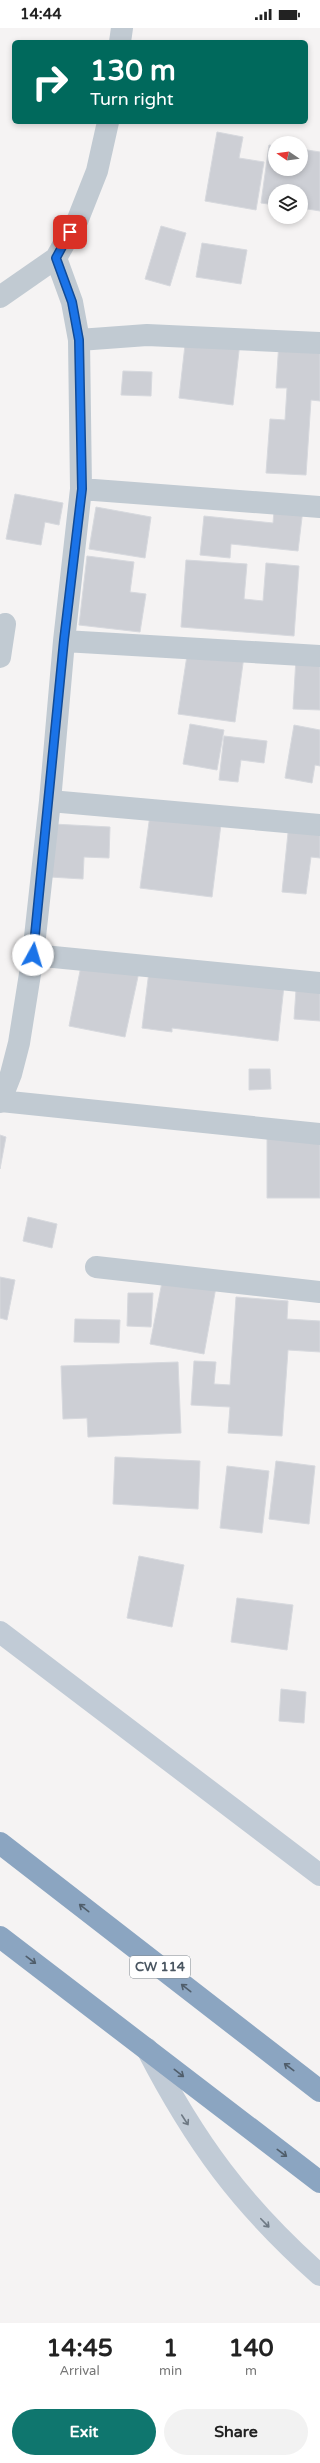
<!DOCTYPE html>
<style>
body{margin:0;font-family:"Varela Round",sans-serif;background:#f2f2f2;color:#222;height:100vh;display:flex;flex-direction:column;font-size:15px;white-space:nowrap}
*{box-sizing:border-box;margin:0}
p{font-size:13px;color:#767676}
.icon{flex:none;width:22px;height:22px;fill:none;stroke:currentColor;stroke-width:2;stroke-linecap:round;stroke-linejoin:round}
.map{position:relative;height:2295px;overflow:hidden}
.details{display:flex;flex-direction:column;background:#fff;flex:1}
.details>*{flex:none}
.guide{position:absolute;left:12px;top:12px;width:296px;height:84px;border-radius:6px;box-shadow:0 2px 6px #0003;background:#00695c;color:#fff;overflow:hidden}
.needle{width:26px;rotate:283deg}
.buttons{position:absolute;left:268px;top:108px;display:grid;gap:8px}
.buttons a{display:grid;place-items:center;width:40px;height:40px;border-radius:50%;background:#fff;box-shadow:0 2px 6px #0003;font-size:20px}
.pin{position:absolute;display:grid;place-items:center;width:34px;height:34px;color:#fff;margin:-17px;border-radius:8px;box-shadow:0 2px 6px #0006}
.me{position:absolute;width:44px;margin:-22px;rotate:6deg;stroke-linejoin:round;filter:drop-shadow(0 0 3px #0008)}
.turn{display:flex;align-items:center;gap:14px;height:84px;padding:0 12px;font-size:18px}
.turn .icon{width:52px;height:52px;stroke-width:2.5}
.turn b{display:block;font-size:28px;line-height:34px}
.eta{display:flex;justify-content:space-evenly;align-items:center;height:68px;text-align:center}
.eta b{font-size:24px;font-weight:800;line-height:28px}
.primary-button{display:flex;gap:8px;margin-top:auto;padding:8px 12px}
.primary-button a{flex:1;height:46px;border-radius:24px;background:#0f766e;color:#fff;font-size:16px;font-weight:800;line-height:46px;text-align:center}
.primary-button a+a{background:#f2f2f2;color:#222}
.status{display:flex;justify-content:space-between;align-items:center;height:28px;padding:0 20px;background:#fff;direction:ltr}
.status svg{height:11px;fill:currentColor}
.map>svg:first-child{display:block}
</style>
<div class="status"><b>14:44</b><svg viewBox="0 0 49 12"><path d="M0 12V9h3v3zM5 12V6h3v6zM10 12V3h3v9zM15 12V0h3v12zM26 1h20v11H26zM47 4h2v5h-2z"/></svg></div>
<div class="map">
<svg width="320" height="2295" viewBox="0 0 320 2295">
<rect width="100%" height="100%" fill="#f5f3f3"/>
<!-- building -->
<path fill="#cdcfd5" stroke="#d7d9de" d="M217 104 243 109 239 130 264 134 256 182 205 173Z
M269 117 275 118V141H301V121L320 124V183L301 180V163H275V177L261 175Z
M161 198 186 205 170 258 145 251Z
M202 215 247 222 241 256 196 249Z
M186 308 240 314 233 377 179 370Z
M279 313 320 316V373L311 372 306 447 266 445 270 391 285 392 287 360H276Z
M123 343 152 344 151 368 121 367Z
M15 466 63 475 59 497 45 494 41 517 6 511Z
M275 470 304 473 298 523 231 516 230 530 200 527 204 488 273 495Z
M96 479 151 489 145 530 89 521Z
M87 528 134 534 130 564 146 566 140 604 79 597Z
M186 532 247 536 244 571 263 573 266 535 299 538 294 608 181 599Z
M188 621 244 628 235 694 178 686Z
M296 630 320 632V682L293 681Z
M190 696 224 702 217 742 183 736Z
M294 697 320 702V738L315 737 312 755 285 750Z
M224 708 267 713 264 735 241 732 238 754 219 752Z
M150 787 221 796 212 869 140 860Z
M289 795 320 798V830L311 829 306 866 282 864Z
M53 796 110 799 109 830 84 829 83 851 50 849Z
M82 933 139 944 125 1009 69 998Z
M150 935 284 958 278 1013 172 1000V1004L142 1000Z
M297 947 320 949V993L294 991Z
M249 1041H270L271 1061 249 1062Z
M0 1107 6 1109 0 1141Z
M267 1108H320V1170H267Z
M28 1189 57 1196 52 1220 23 1213Z
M0 1249 15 1252 7 1292 0 1290Z
M163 1249 216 1259 204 1326 150 1316Z
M128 1265H153L151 1299 127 1298Z
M236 1269 288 1273 287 1291 320 1293V1324L288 1322 282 1408 228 1405 230 1379 191 1377 194 1333 216 1334 214 1356 230 1357Z
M75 1291 120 1292 119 1315 74 1314Z
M178 1334 181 1405 88 1409 87 1390 63 1391 61 1338Z
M115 1429 200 1433 198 1481 113 1476Z
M276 1433 315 1438 309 1496 269 1491Z
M227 1438 269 1443 262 1505 220 1500Z
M139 1528 184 1537 172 1599 127 1590Z
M237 1570 293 1577 287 1622 231 1614Z
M281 1661 306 1664 304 1695 279 1693Z"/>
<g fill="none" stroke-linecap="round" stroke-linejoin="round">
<!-- street -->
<path stroke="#c1cad2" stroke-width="22" d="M120 14 122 0
M0 269 56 230 78 191 97 143 108 94
M79 312 147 307 320 315
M81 461 320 479
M64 613 320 628
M0 629 5 596
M50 773 320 797
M33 927 320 955
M0 1073 320 1106
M0 1074 11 1046 19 1015 33 927 50 773 64 613 81 461 79 312 72 274 56 230
M96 1239 320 1264"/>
<!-- secondary -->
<path stroke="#c1cbd6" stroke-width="22" d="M0 1604 320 1847
M147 2021C195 2114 241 2177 320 2247"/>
<!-- highway -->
<path stroke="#8ba5c1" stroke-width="22" d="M0 1815 320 2063
M0 1909 320 2154"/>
</g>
<!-- one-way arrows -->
<defs><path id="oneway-shaft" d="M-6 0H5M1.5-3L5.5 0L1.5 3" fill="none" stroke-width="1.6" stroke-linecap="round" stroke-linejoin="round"/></defs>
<g stroke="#505e6b">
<use href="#oneway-shaft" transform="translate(84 1880) rotate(-142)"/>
<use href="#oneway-shaft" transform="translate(31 1932) rotate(37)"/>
<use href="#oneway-shaft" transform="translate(186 1960) rotate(-142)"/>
<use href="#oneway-shaft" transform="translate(289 2039) rotate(-143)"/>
<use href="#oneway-shaft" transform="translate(179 2045) rotate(38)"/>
<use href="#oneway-shaft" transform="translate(282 2125) rotate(37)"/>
</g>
<g stroke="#6e7984">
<use href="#oneway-shaft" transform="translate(185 2092) rotate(57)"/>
<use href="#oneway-shaft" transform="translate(265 2195) rotate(46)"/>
</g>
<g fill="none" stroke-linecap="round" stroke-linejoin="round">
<!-- route casing -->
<g stroke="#114b97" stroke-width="10">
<path id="route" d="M33 927 64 612 82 461 79 312 72 274 56 230 70 204"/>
</g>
<!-- route -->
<use href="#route" stroke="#1a73e8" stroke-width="7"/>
</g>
<g text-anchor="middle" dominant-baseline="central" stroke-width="3" stroke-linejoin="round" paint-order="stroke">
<!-- shield labels -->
<rect fill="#fff" stroke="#808990" stroke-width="1" x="130" y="1928" width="60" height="22" rx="3"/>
<g font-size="13" font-weight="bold" fill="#4a5661">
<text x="160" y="1939">CW 114</text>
</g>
</g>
</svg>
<div class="buttons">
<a><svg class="needle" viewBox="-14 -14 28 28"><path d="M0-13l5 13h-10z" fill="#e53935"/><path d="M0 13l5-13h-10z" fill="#767676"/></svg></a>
<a><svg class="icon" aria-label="layers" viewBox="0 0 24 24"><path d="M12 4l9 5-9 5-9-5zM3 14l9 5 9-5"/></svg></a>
</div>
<div class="pin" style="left:70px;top:204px;background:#d93025"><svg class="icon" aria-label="arrive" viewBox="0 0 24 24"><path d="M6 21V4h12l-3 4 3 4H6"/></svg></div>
<svg class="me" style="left:33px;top:927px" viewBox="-20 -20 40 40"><circle r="19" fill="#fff"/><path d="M0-13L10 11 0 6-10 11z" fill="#1a73e8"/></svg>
<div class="guide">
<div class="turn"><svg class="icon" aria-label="right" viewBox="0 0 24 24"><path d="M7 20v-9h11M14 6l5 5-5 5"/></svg><div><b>130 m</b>Turn right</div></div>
</div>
</div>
<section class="details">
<div class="eta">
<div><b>14:45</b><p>Arrival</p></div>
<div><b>1</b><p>min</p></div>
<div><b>140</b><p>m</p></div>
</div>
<div class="primary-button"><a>Exit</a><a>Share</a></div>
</section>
